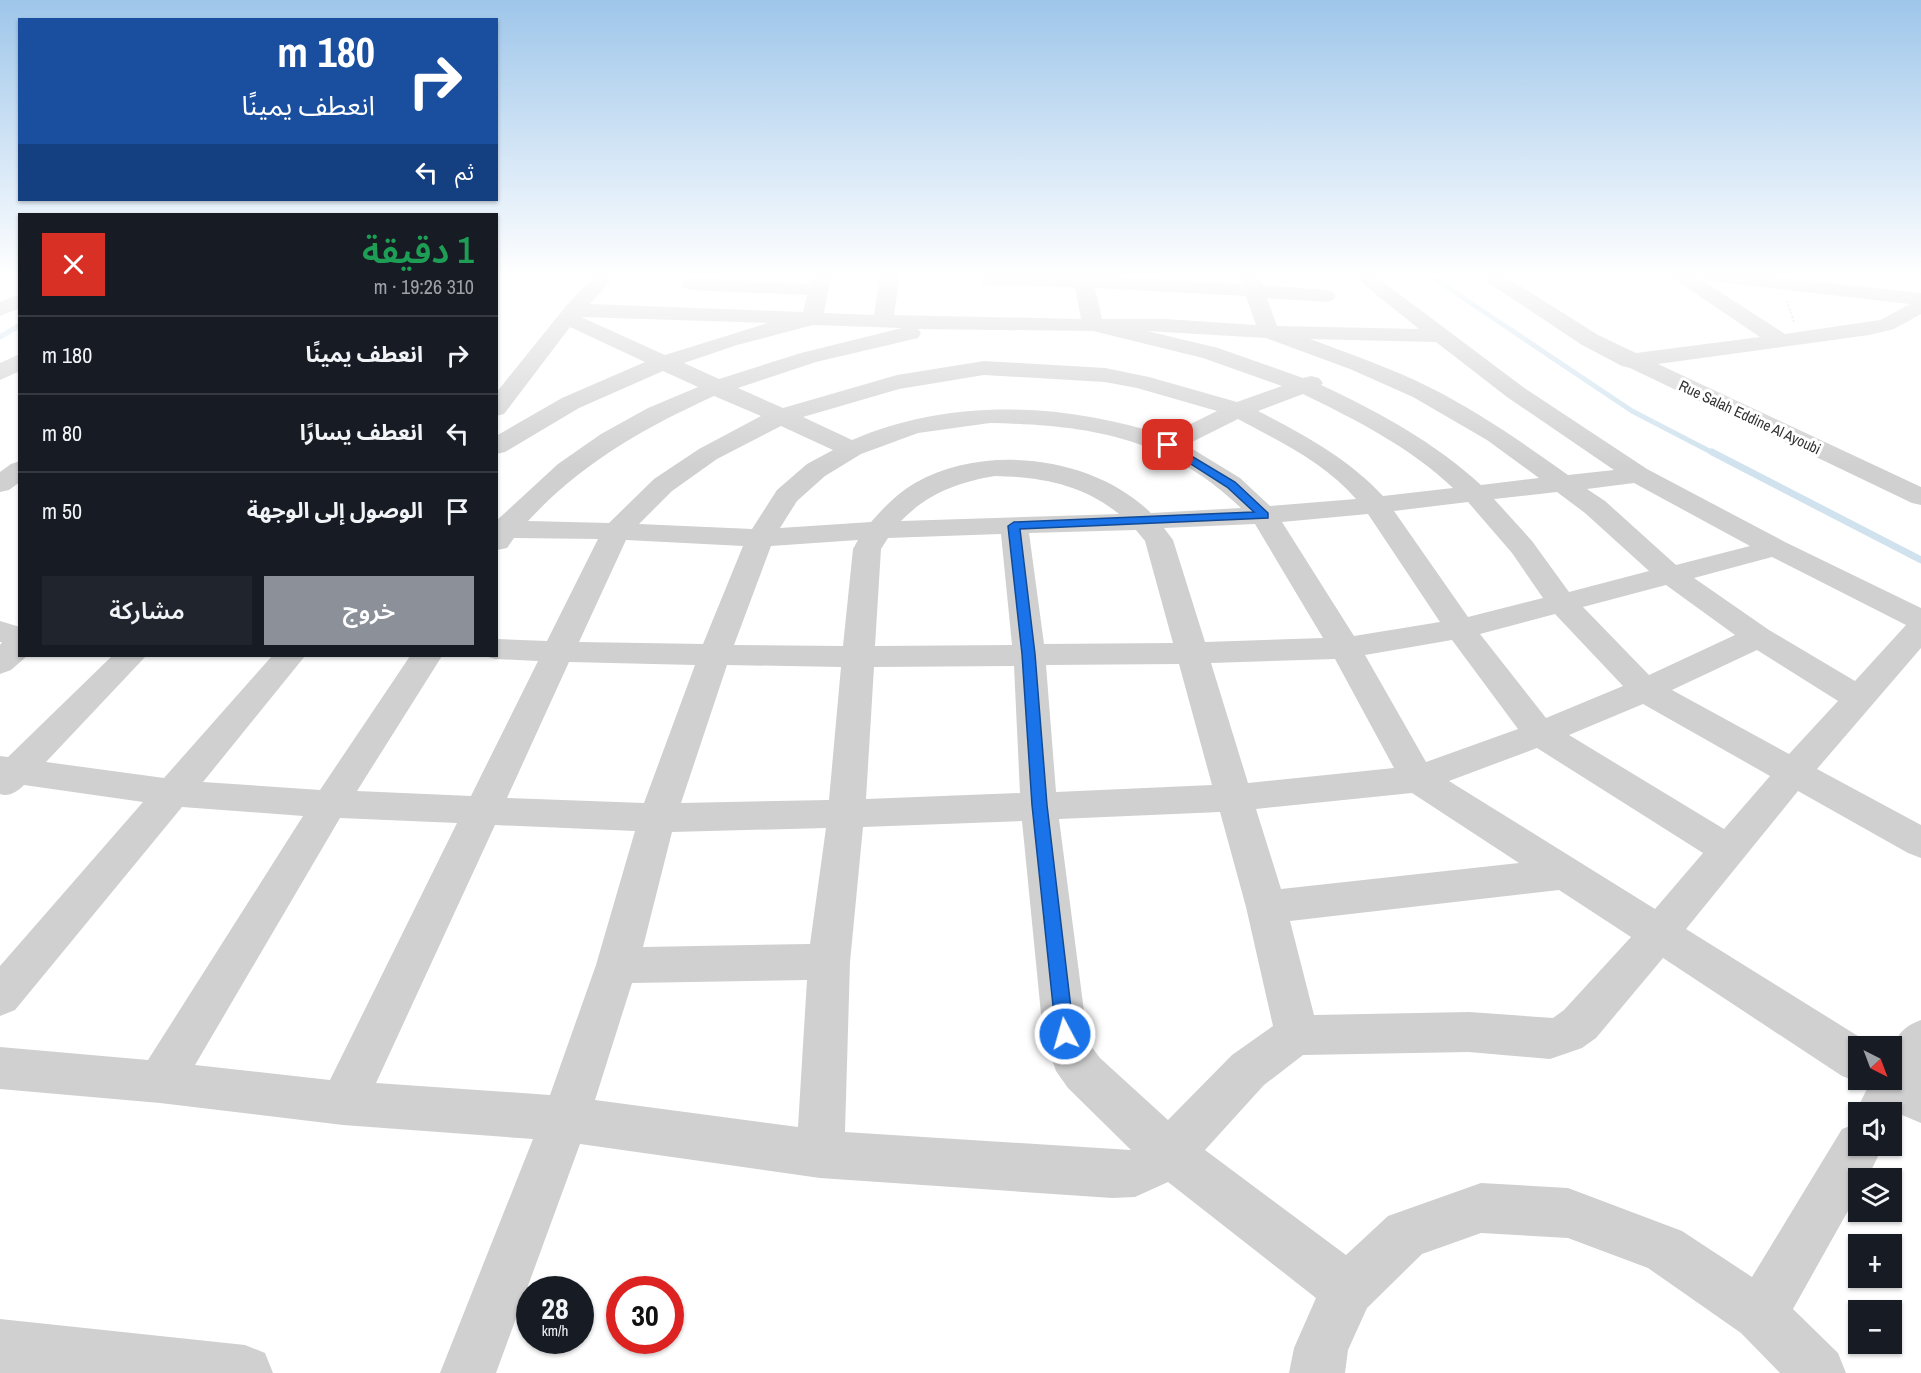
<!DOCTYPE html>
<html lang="ar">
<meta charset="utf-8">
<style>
body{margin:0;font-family:"Archivo Narrow","Noto Sans Arabic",sans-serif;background:#20242c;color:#f1f3f6;direction:rtl;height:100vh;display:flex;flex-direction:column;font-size:22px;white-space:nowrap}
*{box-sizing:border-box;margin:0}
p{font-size:20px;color:#9ea1a6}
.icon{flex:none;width:33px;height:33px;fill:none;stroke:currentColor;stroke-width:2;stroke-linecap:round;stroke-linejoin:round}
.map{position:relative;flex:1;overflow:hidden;direction:ltr}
.panel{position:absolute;left:18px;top:213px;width:480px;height:444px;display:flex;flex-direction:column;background:#171b24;border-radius:0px;box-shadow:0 2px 4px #0004;direction:rtl}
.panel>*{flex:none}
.top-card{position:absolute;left:18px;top:18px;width:480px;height:183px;border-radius:0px;box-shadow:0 2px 4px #0004;direction:rtl;background:#1a4fa0;color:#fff;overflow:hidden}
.needle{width:39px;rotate:138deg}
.fabs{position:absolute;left:1848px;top:1036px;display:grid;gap:12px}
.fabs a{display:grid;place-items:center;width:54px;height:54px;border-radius:0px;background:#171b24;box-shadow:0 2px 4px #0004;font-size:30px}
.speed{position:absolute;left:516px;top:1276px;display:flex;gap:12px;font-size:30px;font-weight:700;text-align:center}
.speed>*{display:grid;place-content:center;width:78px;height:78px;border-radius:50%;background:#171b24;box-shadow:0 2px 4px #0004;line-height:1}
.speed small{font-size:15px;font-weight:400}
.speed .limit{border:9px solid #d22;background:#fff;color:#111}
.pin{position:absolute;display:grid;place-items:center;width:51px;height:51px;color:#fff;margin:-26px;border-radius:12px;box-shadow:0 3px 9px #0006}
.me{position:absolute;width:66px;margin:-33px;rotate:354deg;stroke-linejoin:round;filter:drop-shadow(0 0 4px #0008)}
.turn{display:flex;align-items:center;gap:21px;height:126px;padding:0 24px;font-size:27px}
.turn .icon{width:78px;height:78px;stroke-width:2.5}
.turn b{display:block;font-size:42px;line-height:51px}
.then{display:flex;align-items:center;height:57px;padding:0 24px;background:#0003;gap:12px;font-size:22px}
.round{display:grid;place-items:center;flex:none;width:63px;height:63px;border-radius:0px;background:#20242c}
.summary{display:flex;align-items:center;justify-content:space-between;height:102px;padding:0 24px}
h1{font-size:36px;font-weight:600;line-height:45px;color:#1e9e55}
.primary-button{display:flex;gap:12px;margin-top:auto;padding:12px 24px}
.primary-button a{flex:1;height:69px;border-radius:0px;background:#8c9099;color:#fff;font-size:24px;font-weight:600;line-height:69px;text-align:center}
.primary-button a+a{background:#20242c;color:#f1f3f6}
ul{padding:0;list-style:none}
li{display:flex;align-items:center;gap:18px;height:78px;padding:0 24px;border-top:2px solid #363941}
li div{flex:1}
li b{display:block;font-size:22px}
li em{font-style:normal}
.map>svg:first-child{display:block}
</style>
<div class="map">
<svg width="1921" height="1373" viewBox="0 0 1921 1373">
<rect width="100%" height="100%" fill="#fff"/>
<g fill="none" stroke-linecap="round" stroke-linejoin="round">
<!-- stream-far1 -->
<path stroke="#cfe2ee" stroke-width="5" d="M1429 275 1632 411 1715 454
M0 337 20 325"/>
<!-- stream -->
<path stroke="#cfe2ee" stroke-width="7" d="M1712 452 1921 560"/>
<!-- path -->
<path stroke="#cdcdcd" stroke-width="2" stroke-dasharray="2 2" stroke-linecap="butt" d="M1787 301 1794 322"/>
<!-- minor -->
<path fill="#d0d0d0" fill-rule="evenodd" d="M595 275H616L590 304 803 312 807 295 691 290 684 288 681 284 684 280 691 278 809 284 811 275H831L824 313 874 315 880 275H900L894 315 1081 319 1075 287 990 285 983 283 980 279 984 275H1092L1242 284 1239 275H1259L1263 285 1326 290 1333 292 1336 296 1333 300 1326 302 1267 298 1277 326 1419 329 1352 275H1374L1523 387 1647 469 1785 542 1921 608V648L1817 769 1921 825V858L1908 853 1798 791 1686 929 1874 1046 1858 1047V1080H1863L1858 1082 1842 1076 1663 958 1596 1038 1582 1048 1550 1059 1469 1052 1303 1055 1264 1085 1205 1150 1346 1255 1388 1216 1481 1183 1568 1188 1682 1231 1752 1277 1842 1129 1858 1123V1146H1883L1867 1179H1858V1193L1793 1309 1838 1353 1846 1373H1780L1741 1333 1648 1268 1568 1238 1481 1233 1422 1254 1367 1308 1348 1350 1345 1373H1289L1294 1348 1316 1298 1168 1182 1135 1197 1112 1198 820 1178 580 1144 496 1373H440L533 1139 343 1125 160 1103 0 1089V1047L148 1060 303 816 182 807 15 1010 0 1016V966L143 802 24 785C17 792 9 797 0 794V756L8 757 112 656H146L46 762 164 778 272 656H305L203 782 320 790 410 656H442L357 791 471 796 538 661 496 659 484 656H496V639L547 641 598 539 514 538 507 548 497 550 496 521 558 464 601 434 648 408 698 387 663 371 579 408 505 452 496 454V436L562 398 645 362 570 327 504 414 496 416V393L566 306ZM1095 288 1246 296 1256 325 1165 319H1102ZM581 317 768 323 665 355ZM813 325 902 328 801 353 719 379 684 363 737 345ZM918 329 1093 331 1203 358 1282 386 1237 402 1149 377 1105 368 984 361 897 375 783 408 738 388 816 362 918 338 921 333ZM1147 331 1266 338 1350 369 1413 397 1487 440 1539 478 1481 485C1434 442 1379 412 1321 385L1323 383 1319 378 1311 376 1303 378 1218 348ZM1310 339 1436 342 1507 397 1614 470 1568 475C1523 443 1479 412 1429 387 1391 368 1350 354 1310 339ZM984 375 1105 382 1137 388 1217 411 1166 436C1065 403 952 397 852 440L803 417 899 389ZM1303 394C1356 420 1410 447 1453 488L1383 496C1348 458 1303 434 1258 411ZM714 396 761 416 699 449 654 479 609 523 528 521C582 463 642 429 714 396ZM1238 419C1279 441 1325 463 1356 499L1270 506 1240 478 1186 445ZM990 423C1089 425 1167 437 1241 508L1151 513C1093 456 985 443 915 483 898 493 884 507 871 522L780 528 797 501 825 476 861 454 918 433ZM781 426 833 450 807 464 777 490 752 529 639 524 672 491 717 459ZM995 476C1041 477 1082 484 1119 514L901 521C928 493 959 482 995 476ZM1634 483 1750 546 1676 565 1605 501 1587 489ZM1557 492 1585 513 1649 571 1569 592 1532 541 1494 499ZM1468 502 1512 553 1543 598 1468 617 1394 511ZM1368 514 1440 622 1354 636 1282 522ZM1255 524 1323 638 1205 642 1173 540 1164 528ZM1136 530 1145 541 1173 643 1044 644 1029 533ZM1001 534 1012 645 875 646 881 549 888 538ZM626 540 743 546 703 644 579 642ZM858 540 853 549 843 646 734 645 771 546ZM1772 557 1906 625 1855 681 1769 630 1694 578ZM1666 585 1735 635 1649 675 1583 607ZM1555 614 1623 686 1546 718 1480 634ZM1452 640 1518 729 1426 762 1365 655ZM1757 650 1838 701 1789 754 1672 690ZM1335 659 1394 768 1248 783 1211 663ZM569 662 695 665 644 803 507 798ZM1179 664 1212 785 1056 792 1046 665ZM727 665 841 667 829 800 681 803ZM1014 666 1020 793 866 799 874 667ZM1643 704 1770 776 1724 829 1569 735ZM1537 748 1703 853 1655 909 1449 781ZM1412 793 1519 863 1281 889 1256 809ZM1220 812 1246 907 1273 1026 1232 1055 1168 1120 1100 1058 1091 1046 1087 1034 1059 819ZM340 818 457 823 330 1080 195 1065ZM1022 821 1043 1034 1056 1071 1068 1088 1131 1150 845 1132 850 962 863 827ZM495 825 635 831 596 965 550 1095 376 1083ZM826 828 810 944 643 947 672 832ZM1559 890 1631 937 1564 1010 1553 1018 1469 1012 1314 1015 1290 921ZM807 980 798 1127 595 1100 632 983Z
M1480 275H1503L1598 335 1636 353 1760 337 1674 279 1671 275H1694L1785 334 1880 320 1910 304 1709 281 1702 279 1699 275H1758L1921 293V314L1894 329 1869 335 1658 364 1921 487V505L1912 503 1630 368 1622 366 1582 345 1483 279Z
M20 294V308L0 316V302Z
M20 354V371L0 380V363Z
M20 461V482L9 490 0 492V472L11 464Z
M0 621 20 627V656H27L11 670 0 674V645L2 642H0Z
M1921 1020V1123L1902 1115 1892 1130V1113H1858V1122L1855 1113 1868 1087 1865 1080H1892C1892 1051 1890 1031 1921 1020Z
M0 1319 245 1345 265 1353 273 1373H0Z"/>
</g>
<!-- sky -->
<linearGradient id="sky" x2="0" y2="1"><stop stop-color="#9ec6ea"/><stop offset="0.59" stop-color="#fff"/><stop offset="1" stop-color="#fff" stop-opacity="0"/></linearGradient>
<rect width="1921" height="467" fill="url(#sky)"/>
<!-- route -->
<path fill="#1a73e8" stroke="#114b97" stroke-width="1.5" d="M1168 442 1235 482 1268 513V518L1020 529 1035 654 1047 805 1074 1034 1072 1040 1065 1042 1059 1040 1056 1034 1032 805 1022 654 1008 526 1014 522 1254 512 1227 487 1164 447 1162 445Z"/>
<g text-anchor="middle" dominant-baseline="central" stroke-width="6" stroke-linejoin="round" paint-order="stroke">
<!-- far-street labels -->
<g font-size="15" fill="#333" stroke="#fff">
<text transform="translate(1750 417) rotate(25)">Rue Salah Eddine Al Ayoubi</text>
</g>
</g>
</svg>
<div class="fabs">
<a><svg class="needle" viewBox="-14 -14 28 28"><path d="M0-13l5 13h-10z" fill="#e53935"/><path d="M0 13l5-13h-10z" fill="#9ea1a6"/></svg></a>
<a><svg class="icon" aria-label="sound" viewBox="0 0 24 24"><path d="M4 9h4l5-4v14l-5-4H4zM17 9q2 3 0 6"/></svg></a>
<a><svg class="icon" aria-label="layers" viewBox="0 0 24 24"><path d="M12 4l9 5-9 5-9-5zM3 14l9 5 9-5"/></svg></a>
<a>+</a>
<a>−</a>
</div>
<div class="speed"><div>28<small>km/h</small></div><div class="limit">30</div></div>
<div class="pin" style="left:1168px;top:445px;background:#d93025"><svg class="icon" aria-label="arrive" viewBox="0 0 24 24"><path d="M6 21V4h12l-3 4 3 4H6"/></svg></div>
<svg class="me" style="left:1065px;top:1034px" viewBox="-20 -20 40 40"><circle r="17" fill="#1a73e8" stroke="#fff" stroke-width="3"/><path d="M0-11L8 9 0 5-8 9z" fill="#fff"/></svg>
<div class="top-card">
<div class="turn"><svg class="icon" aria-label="right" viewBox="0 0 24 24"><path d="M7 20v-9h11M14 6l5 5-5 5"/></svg><div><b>180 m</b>انعطف يمينًا</div></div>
<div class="then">ثم<svg class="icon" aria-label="left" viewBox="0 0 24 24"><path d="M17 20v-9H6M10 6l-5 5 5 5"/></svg></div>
</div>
<section class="panel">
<div class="summary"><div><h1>1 دقيقة</h1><p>310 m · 19:26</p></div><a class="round" style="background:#d93025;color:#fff"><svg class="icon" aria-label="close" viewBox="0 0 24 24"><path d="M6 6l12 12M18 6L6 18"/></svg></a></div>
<ul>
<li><svg class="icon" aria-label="right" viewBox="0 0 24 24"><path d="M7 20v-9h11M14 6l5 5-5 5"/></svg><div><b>انعطف يمينًا</b></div><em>180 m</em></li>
<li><svg class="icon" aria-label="left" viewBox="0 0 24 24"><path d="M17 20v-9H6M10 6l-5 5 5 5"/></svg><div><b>انعطف يسارًا</b></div><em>80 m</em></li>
<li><svg class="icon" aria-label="arrive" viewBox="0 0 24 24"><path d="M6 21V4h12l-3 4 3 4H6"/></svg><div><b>الوصول إلى الوجهة</b></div><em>50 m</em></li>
</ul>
<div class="primary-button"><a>خروج</a><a>مشاركة</a></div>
</section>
</div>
